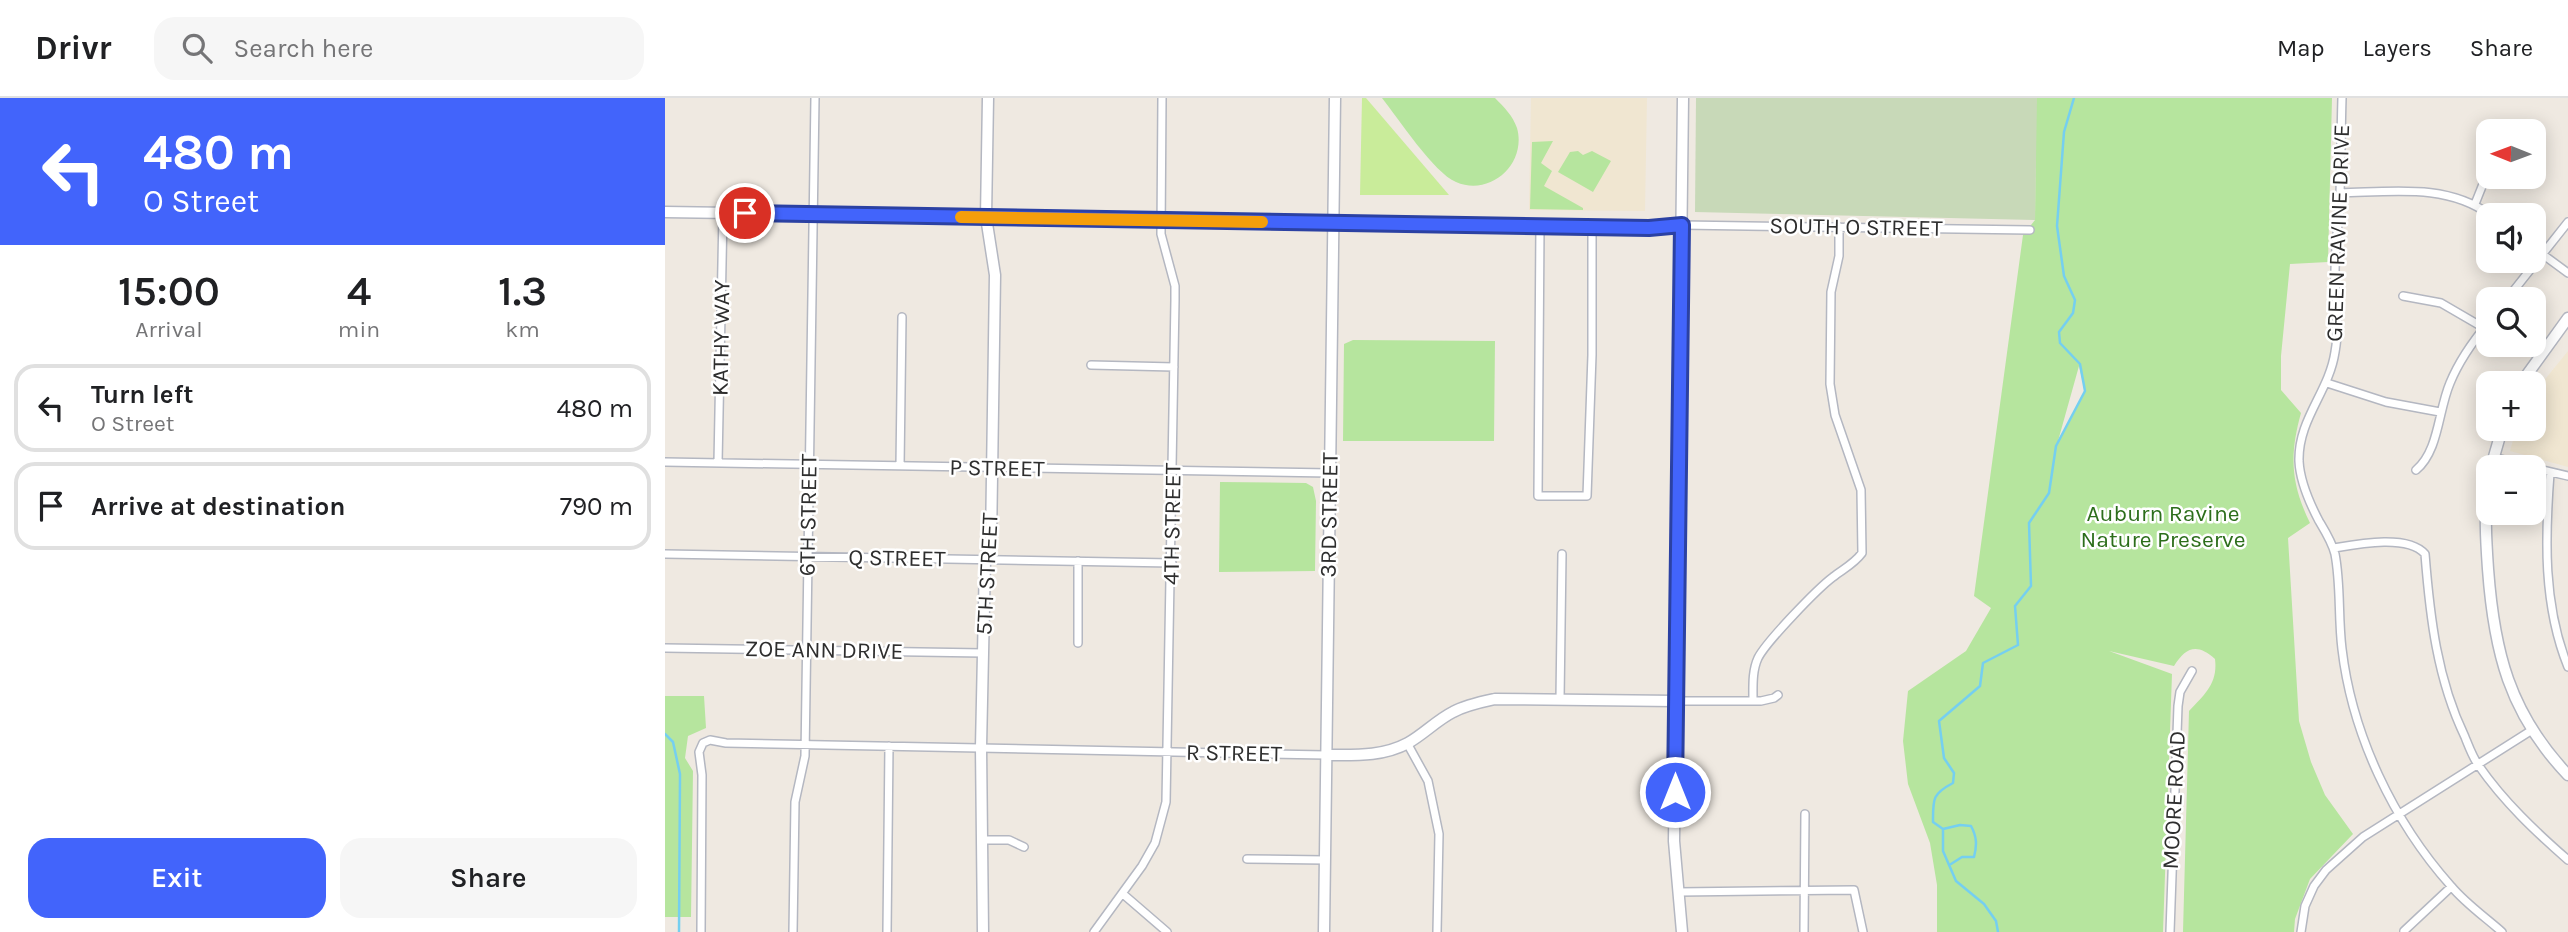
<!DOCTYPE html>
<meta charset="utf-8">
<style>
body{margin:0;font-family:Karla,sans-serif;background:#f6f6f6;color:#202124;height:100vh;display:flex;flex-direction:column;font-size:26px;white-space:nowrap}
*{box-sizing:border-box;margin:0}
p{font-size:23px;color:#757577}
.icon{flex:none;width:38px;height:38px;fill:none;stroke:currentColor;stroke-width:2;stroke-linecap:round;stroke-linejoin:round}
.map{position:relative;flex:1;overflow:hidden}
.drawer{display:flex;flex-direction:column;background:#fff;width:665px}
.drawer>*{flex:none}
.banner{background:#4264fb;color:#fff;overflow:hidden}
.needle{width:46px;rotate:271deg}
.controls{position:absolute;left:1811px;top:21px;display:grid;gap:14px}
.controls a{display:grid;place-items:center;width:70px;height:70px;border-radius:14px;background:#fff;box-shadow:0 4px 18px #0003;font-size:35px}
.pin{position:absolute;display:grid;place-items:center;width:60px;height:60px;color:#fff;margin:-30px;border:4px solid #fff;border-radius:50%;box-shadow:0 2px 7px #0007}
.me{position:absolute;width:77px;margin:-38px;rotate:0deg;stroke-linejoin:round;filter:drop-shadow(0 0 5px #0008)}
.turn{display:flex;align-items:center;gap:24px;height:147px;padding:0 28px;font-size:32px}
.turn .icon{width:91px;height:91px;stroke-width:2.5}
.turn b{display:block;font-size:49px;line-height:60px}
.eta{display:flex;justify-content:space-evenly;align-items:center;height:119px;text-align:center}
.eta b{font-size:42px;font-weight:600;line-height:49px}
.primary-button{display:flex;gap:14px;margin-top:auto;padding:14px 28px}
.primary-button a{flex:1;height:80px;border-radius:21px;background:#4264fb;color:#fff;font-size:28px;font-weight:600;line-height:80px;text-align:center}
.primary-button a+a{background:#f6f6f6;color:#202124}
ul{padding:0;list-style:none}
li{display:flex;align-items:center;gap:21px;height:88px;margin:0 14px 10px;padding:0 14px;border:4px solid #e0e0e0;border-radius:21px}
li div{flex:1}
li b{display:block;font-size:26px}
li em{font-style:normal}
header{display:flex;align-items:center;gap:42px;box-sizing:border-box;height:98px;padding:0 35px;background:#fff;border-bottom:2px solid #e0e0e0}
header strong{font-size:33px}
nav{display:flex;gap:38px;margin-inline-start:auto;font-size:24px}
.search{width:490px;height:63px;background:#f6f6f6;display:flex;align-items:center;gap:18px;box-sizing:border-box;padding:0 24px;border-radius:21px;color:#757577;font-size:26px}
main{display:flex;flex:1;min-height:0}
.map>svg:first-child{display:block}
</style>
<header>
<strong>Drivr</strong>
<div class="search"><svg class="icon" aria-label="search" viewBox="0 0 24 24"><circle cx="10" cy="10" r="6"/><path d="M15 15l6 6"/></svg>Search here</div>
<nav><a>Map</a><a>Layers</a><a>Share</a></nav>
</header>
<main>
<section class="drawer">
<div class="banner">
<div class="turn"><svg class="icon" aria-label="left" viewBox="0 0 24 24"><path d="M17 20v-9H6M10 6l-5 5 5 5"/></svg><div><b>480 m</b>O Street</div></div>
</div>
<div class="eta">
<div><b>15:00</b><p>Arrival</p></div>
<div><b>4</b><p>min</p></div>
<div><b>1.3</b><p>km</p></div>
</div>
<ul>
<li><svg class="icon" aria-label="left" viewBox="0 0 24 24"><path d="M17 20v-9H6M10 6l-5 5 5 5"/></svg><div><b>Turn left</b><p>O Street</p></div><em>480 m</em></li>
<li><svg class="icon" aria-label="arrive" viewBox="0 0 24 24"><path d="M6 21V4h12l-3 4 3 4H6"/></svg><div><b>Arrive at destination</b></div><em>790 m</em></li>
</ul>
<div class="primary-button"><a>Exit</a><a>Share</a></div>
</section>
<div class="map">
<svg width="1903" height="834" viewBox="0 0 1903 834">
<rect width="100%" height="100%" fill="#efe9e1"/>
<!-- education -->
<path fill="#f0e6d1" d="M866 0H982L980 113 864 112Z
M1903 253V369L1845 353 1851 331H1869V295Z"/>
<!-- green -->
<path fill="#b6e59e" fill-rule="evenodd" d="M717 0H830C839 9 848 18 852 30 862 66 825 99 791 84 769 75 733 20 717 0Z
M1371 0H1667L1663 164 1625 166 1616 258V292L1636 315C1624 358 1626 386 1645 425L1623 440 1634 623 1646 664 1660 697 1688 736 1645 781 1630 821 1629 834H1518L1524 613C1540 596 1553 585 1550 561 1532 545 1521 549 1509 568L1444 553 1507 576 1498 834H1272V787L1265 745 1243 686 1238 643 1243 593 1301 553 1326 510 1309 498 1358 137 1370 122ZM1414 268 1420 293 1393 343Z
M888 43 876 65 887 73 879 88 918 110V112L865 111 867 44Z
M913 53 918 57 927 53 946 63 928 94 893 74 905 54Z
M688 242 830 243 829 343H678L679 246Z
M555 384 641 385 648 389 651 403 650 473 554 474Z
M0 598H39L41 630 23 638 20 660 28 673 26 819H0Z"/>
<!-- cemetery -->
<path fill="#c8d9b8" d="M1031 0H1372L1370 122 1030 114Z"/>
<!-- pitch -->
<path fill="#c9ec9a" d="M697 0H701L784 97H695Z"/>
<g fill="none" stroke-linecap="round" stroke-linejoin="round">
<!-- stream -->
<path stroke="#75cff0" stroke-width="2.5" d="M0 636 8 644 15 676 14 834
M1278 731 1295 727 1306 728C1312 739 1312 747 1309 759H1297L1286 766
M1333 834 1331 823 1319 806 1291 783 1278 753V731L1268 724C1268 701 1267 696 1288 685L1289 675 1279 660 1274 623 1315 588 1318 565 1353 547 1350 508 1366 488 1364 425 1384 395 1391 348 1420 293 1415 266 1395 245 1394 234 1408 215 1410 202 1399 178 1392 128 1399 34 1409 0"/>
<!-- street casing -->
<g stroke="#b4b7c1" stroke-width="10">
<path id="street" d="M1677 0C1676 32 1676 64 1675 95 1674 122 1670 148 1670 175 1670 201 1675 227 1670 254 1664 294 1633 321 1634 363 1635 384 1644 404 1654 423 1660 433 1667 444 1670 456 1676 487 1673 519 1677 551 1687 636 1728 723 1786 788 1800 805 1820 819 1837 834
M1675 95C1726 94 1782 85 1825 117
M1810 106 1824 71
M1017 127 1365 132
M875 128 873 398H922L927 257V129
M1869 150 1903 175
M1738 198 1776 205 1819 230
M1842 201 1903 124
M426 267 509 269
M1662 285 1721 304 1775 314
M1828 359 1866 369
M0 364 665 375
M53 365 58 115
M235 368 237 219
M1869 370 1903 378
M1751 372C1774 353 1773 313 1785 285 1794 263 1808 243 1824 224
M1885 375C1880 440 1878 507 1903 569
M1669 450C1692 446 1743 436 1760 456 1765 519 1772 581 1800 639 1804 649 1808 660 1814 668 1839 704 1871 734 1903 762
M0 456 507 465
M413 545V463
M0 550 318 555
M895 601 897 456
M1010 603H1096L1109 600 1113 597
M1088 603C1088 588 1087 573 1093 560 1101 544 1152 491 1168 479 1178 471 1189 466 1197 455L1196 392 1170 317 1165 286 1166 194 1174 158V129
M742 645 763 683 774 736 772 834
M318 742H344L359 749
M582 761 660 762
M1014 794 1189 792 1198 834
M458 796 502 834
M1739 833 1786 789
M36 834 37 677 34 654 38 645 45 642 61 645 661 657
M128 834 130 704 140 658 150 0
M222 834 224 648
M429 834 477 768 490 745 501 704 510 202V188L496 136 497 0
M1139 834 1140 716
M1505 834 1513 608 1515 594 1527 573
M1636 834 1640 808 1649 788 1661 772 1698 739 1867 632"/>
</g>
<!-- secondary casing -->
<g stroke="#b4b7c1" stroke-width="13">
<path id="secondary" d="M0 114 984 130 1017 127
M1856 285 1903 220
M1826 369 1837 331
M1824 384C1819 413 1821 442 1823 471 1829 553 1844 615 1903 677
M661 657C689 657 717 659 743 645 759 636 772 622 788 614 801 607 816 604 830 601L1010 603
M318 834 316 649 320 462 326 445 330 177 321 119 323 0
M659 834 670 0
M1017 834 1009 743 1018 0"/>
</g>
<!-- street -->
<use href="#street" stroke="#fff" stroke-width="7"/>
<!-- secondary -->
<use href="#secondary" stroke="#fff" stroke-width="10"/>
</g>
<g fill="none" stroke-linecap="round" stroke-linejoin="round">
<!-- route casing -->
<g stroke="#2b41a3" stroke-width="18">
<path id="route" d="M80 115 984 130 1017 127 1010 694"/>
</g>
<!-- route -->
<use href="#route" stroke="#4264fb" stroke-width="12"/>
<!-- slow -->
<path stroke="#f59e0b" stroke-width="12" d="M296 119 597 124"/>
</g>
<g text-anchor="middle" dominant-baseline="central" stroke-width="5" stroke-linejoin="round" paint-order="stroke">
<!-- street labels -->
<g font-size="23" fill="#2e2e2e" stroke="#fff">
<text transform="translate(1191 129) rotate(1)">SOUTH O STREET</text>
<text transform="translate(1673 135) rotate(-88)">GREEN RAVINE DRIVE</text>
<text transform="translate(56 240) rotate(-89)">KATHY WAY</text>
<text transform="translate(332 370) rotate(1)">P STREET</text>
<text transform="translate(143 417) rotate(-89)">6TH STREET</text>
<text transform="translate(664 417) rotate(-89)">3RD STREET</text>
<text transform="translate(507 426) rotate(-89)">4TH STREET</text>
<text transform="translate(232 460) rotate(1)">Q STREET</text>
<text transform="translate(322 476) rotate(-87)">5TH STREET</text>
<text transform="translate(159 552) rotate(1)">ZOE ANN DRIVE</text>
<text transform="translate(569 655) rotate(1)">R STREET</text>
<text transform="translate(1509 702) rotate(-87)">MOORE ROAD</text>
</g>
<!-- park labels -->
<g font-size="23" fill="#2c6e1b" stroke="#fff">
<text x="1498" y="415">Auburn Ravine<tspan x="1498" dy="26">Nature Preserve</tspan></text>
</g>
</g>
</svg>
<div class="controls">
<a><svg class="needle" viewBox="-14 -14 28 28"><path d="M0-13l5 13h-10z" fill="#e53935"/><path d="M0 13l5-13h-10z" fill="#757577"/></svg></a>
<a><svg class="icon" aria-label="sound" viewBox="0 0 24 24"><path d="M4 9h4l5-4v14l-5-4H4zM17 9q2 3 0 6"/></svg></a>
<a><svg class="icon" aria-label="search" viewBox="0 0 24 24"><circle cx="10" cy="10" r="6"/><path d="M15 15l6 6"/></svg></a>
<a>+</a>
<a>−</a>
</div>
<div class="pin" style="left:80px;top:115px;background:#d93025"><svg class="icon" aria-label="arrive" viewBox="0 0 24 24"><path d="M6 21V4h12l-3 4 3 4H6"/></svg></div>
<svg class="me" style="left:1010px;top:694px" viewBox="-20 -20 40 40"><circle r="17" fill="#4264fb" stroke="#fff" stroke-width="3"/><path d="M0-11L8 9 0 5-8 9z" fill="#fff"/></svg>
</div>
</main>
